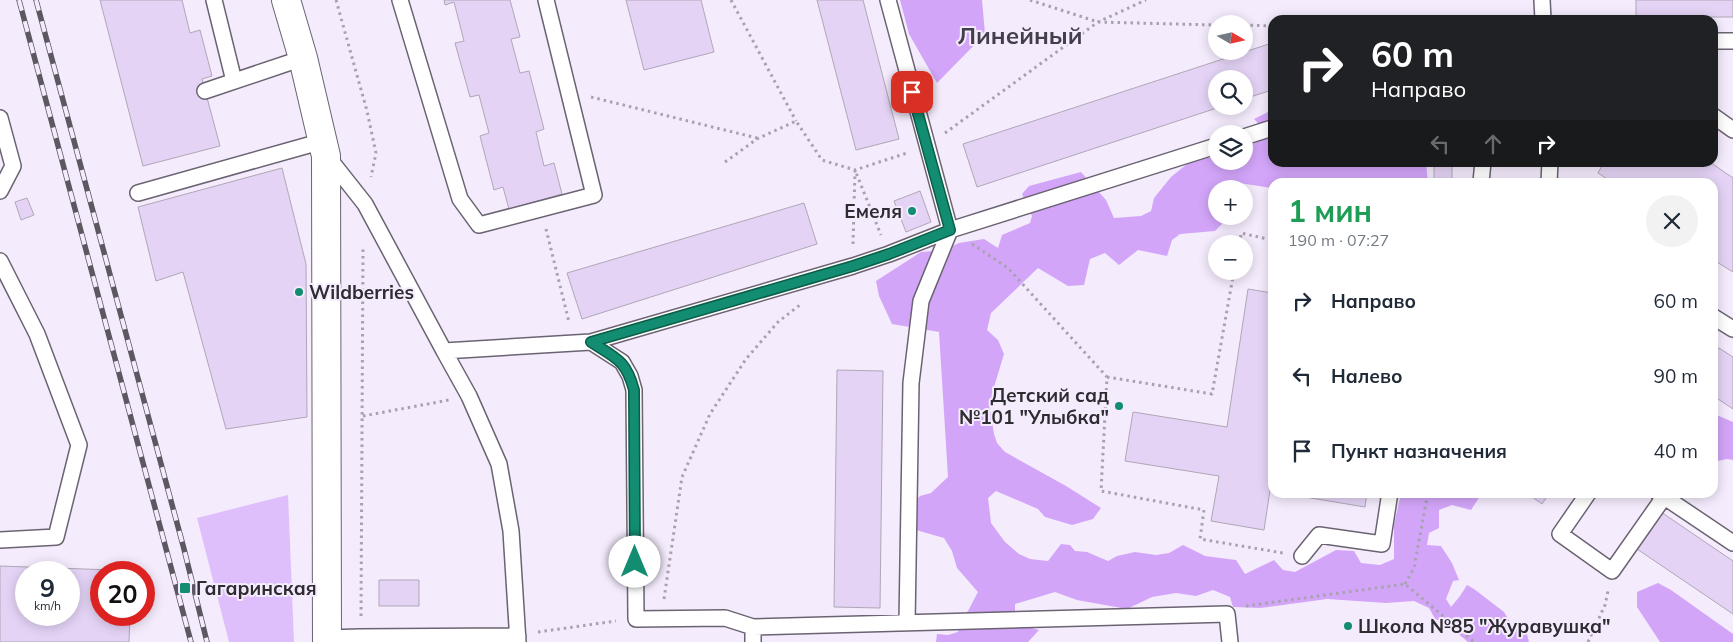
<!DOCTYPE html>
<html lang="ru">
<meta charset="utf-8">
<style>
body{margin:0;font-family:Mulish,sans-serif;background:#f2f2f3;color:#1f2937;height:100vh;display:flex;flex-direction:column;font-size:19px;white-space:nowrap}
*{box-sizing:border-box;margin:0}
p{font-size:16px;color:#747a83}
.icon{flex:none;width:28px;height:28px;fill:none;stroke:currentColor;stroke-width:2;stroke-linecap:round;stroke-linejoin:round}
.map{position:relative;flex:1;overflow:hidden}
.sheet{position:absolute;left:1268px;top:178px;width:450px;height:320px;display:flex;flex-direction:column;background:#fff;border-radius:15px;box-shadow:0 2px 12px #0003}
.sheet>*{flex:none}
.hud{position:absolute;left:1268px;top:15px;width:450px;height:152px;border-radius:15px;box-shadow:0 2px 12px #0003;background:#202124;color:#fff;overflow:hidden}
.needle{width:32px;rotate:99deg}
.fabs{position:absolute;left:1208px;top:15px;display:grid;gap:10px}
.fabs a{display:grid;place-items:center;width:45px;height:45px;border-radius:50%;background:#fff;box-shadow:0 2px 12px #0003;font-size:25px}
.speed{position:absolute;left:15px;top:561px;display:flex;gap:10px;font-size:25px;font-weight:700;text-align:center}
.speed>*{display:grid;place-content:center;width:65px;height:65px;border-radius:50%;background:#fff;box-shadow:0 2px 12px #0003;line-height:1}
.speed small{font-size:12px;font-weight:400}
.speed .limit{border:8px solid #d22;background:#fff;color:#111}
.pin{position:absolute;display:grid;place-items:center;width:42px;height:42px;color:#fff;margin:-21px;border-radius:10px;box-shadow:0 2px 8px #0006}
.me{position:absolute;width:55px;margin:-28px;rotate:0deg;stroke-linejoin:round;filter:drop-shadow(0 0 4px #0008)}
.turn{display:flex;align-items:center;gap:18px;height:105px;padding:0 20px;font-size:22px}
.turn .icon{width:65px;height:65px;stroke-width:2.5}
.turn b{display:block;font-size:35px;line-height:42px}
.lanes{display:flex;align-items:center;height:48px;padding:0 20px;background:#0003;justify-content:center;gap:25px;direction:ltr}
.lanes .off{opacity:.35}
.round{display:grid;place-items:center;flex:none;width:52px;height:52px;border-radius:26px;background:#f2f2f3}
.overview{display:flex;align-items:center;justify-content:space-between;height:85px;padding:0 20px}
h1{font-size:30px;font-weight:700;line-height:38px;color:#1e9e55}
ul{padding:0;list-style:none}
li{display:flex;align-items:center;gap:15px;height:75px;padding:0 20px}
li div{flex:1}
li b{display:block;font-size:19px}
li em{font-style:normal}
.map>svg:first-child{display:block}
</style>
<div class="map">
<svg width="1733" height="642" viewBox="0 0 1733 642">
<rect width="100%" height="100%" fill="#f4ebfc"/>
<!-- green -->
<path fill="#dfbefc" d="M288 495 294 642H229L197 518Z"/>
<!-- forest -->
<path fill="#d3a5f9" d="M900 0H982L985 34 937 83 909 34Z
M1272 110V162L1426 163 1428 182H1272V188L1239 183 1238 189H1216V216H1230L1215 231 1180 234 1172 240 1167 256 1138 250 1119 265 1105 253 1090 259 1084 285 1068 286 1038 268 991 313 987 330 998 340 1004 354 994 387 998 398 989 405 994 434 997 443 1005 452 1066 486 1101 508 1093 519 1072 525 1045 517 1038 509 996 491 988 498 991 523 1005 542 1019 554 1030 559 1048 561 1061 544 1070 545 1075 551 1087 552 1108 561 1117 556 1135 552 1156 555 1169 553 1183 545 1205 556 1236 560 1245 574 1274 560 1283 570 1295 572 1336 550 1354 551 1361 563 1380 565 1394 559V525L1401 493H1482L1471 510 1452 505 1439 510V528L1429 533 1427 545 1441 546 1452 563 1459 580 1453 581 1446 599 1451 607 1460 596 1467 585 1474 589 1504 612 1512 625 1527 634 1529 642H1468L1445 623 1435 619 1429 608 1414 601 1386 603 1327 599 1260 608 1233 607 1230 597 1213 590 1196 596 1176 593 1152 597 1127 609 1077 600 1055 592 1015 604V623L1039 630 1028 642H936L937 634 948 635 958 632 960 617 968 611 978 592 957 568 952 551 944 538 916 530 913 504 920 496 931 493 948 477 939 332 892 324 879 296 876 281 921 252 944 250 959 243 984 239 998 248 1002 235 1030 223 1032 216 1022 194 1029 186 1081 172 1106 200 1114 218 1141 216 1151 211 1154 198 1171 177 1192 160 1216 157V161H1244V148L1270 136 1254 119Z
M1712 413 1733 422V460L1727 459 1713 462Z
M1658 583 1671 590 1733 634V642H1660L1637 607V592Z"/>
<!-- building -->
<path fill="#e4d3f5" stroke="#afa7b6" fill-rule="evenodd" d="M100 0H182L190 33 200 30 212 76 202 79 220 146 143 166Z
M444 0H510L520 37 511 39 520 73 529 71 544 129 536 132 544 166 554 163 562 194 509 209 503 187 494 190 480 136 489 133 479 95 470 97 455 43 464 41 454 2 445 5Z
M626 0H701L714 52 644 70Z
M817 0H863L899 139 856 150Z
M1636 0H1733V17H1636Z
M1272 43V90L1244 99V79H1216V106H1223L977 187 963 144Z
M1434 162H1452V182H1434Z
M1710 162 1733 178V272L1712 259V182H1612L1598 173 1604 162Z
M282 168 306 264 307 417 226 429 183 272 156 281 138 207Z
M920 191 931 222 906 232 894 201Z
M27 198 34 215 21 220 15 202Z
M804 203 817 244 582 319 567 273Z
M1248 289 1272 293V477L1264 530 1211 521 1219 476 1125 461 1133 412 1227 427Z
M1719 348 1733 357V409L1712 395V358Z
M837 370 883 371 880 608 834 607Z
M1275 492H1367L1365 507Z
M1525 492H1550L1542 504Z
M1661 512 1733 561V614L1637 549Z
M0 566 113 570V572H101V615H130L129 642H0ZM26 572H69V615H26Z
M379 580H419V606H379Z"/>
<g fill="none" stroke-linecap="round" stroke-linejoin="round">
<!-- lane casing -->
<g stroke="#6b6371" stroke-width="18">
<path id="lane" d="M214 0 234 81
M400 0 460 199 479 225 594 195 546 0
M888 0 950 230 921 301 911 383 907 623
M1542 0 1543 20
M1712 41H1733
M205 91 303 58
M1712 115 1733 130
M0 118 13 166 0 191
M1244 137 1272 128
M327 156 365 204 444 351 591 342 622 362 630 376 634 390 636 619 725 618 753 627V642
M1481 182 1483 162
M1549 182 1550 162
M138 193 323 141
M0 261 37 334 79 445 56 537 0 540
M1712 316 1733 329
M591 342 853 266 889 254 950 230 1216 146
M444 351 469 396 499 464 511 531 518 642
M1589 492 1560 534 1612 571 1664 497
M1657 492 1733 543
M1302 556 1319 535 1382 544 1390 492
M753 627 1227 614 1230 642
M326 638 360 637 518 636"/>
</g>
<!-- street casing -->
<g stroke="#6b6371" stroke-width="30">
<path id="street" d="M286 0 303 58 326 156 327 642"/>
</g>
<!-- path -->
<path stroke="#a8a1ae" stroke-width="3" stroke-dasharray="2.5 4" stroke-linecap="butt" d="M336 0 367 111 376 153 371 177
M731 0 796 121
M1030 0 1098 22 1216 25
M1244 25 1272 26
M591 97 757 138
M945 133 1098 22 1146 0
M725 162 757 139 796 121 822 160 855 170 907 153
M546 229 569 322
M853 244 855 170 881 235
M972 244 1008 268 1107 377 1101 491 1204 510 1200 539 1283 553
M1240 244 1241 233 1272 240
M1107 377 1212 394 1234 271
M363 416 449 400
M1405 584 1414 568 1428 492
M664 599 682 477 710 414 746 359 778 322 801 304
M1246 606 1405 584 1474 642
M361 616 363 247
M538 632 616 621
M1588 642 1605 605 1608 591"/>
<!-- lane -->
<use href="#lane" stroke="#fff" stroke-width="15"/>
<!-- street -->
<use href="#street" stroke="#fff" stroke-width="28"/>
<!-- rail casing -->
<g stroke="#5c5760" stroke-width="5.5">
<path id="rail" d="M19 0 191 642
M36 0 184 549 207 642"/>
</g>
<!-- rail -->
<use href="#rail" stroke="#f4ebfc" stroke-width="4" stroke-dasharray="11" stroke-linecap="butt"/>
</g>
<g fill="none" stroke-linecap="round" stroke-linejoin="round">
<!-- route casing -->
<g stroke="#0c5c49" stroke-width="12">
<path id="route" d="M635 562 634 390C626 360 616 358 591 342L853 266 889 254 950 230 912 92"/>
</g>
<!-- route -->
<use href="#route" stroke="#128d71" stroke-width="9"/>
</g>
<!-- markers -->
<g fill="#128d71" stroke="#f4ebfc" stroke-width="2">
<circle cx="912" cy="211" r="5"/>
<circle cx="299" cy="292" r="5"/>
<circle cx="1119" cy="406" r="5"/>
<rect x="179" y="582" width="12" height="12" rx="2.5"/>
<circle cx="1348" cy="626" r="5"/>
</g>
<g text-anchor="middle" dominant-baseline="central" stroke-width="4" stroke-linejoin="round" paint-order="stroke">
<!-- poi labels -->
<g font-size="19" font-weight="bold" fill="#2e2b31" stroke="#f4ebfc" text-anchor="start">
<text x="902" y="211" text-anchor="end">Емеля</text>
<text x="309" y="292">Wildberries</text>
<text x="1109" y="395" text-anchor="end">Детский сад<tspan x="1109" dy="22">№101 "Улыбка"</tspan></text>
<text x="196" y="588">Гагаринская</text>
<text x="1358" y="626">Школа №85 "Журавушка"</text>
</g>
<!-- district labels -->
<g font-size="24" font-weight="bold" fill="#443d4a" stroke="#f4ebfc">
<text x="1020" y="35">Линейный</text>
</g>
</g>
</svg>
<div class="fabs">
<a><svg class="needle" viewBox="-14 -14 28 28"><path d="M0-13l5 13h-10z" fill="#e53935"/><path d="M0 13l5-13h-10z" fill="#747a83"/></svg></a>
<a><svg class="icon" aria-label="search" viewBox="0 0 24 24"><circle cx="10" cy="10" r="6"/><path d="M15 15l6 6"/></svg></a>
<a><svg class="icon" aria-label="layers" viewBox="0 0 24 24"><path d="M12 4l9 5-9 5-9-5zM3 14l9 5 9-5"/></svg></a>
<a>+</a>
<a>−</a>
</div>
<div class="speed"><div>9<small>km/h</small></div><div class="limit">20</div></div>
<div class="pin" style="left:912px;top:92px;background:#d93025"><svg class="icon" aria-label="arrive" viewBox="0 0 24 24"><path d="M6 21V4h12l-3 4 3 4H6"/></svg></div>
<svg class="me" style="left:635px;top:562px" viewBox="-20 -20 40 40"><circle r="19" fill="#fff"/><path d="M0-13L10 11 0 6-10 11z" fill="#128d71"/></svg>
<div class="hud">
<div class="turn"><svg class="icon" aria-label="right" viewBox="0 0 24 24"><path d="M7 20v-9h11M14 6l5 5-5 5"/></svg><div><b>60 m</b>Направо</div></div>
<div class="lanes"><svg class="icon off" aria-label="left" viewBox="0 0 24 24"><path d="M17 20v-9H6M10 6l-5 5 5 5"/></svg><svg class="icon off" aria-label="ahead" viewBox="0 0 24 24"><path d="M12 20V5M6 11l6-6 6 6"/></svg><svg class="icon" aria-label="right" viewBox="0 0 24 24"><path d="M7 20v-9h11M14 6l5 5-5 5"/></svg></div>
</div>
<section class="sheet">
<div class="overview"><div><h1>1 мин</h1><p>190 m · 07:27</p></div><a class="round"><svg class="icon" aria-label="close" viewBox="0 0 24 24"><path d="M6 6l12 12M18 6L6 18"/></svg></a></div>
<ul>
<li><svg class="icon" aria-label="right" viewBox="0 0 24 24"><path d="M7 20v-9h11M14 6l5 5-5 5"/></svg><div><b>Направо</b></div><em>60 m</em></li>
<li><svg class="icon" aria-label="left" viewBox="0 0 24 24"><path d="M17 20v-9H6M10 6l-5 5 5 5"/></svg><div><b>Налево</b></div><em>90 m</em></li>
<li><svg class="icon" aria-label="arrive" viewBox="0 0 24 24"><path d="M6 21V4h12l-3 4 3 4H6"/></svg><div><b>Пункт назначения</b></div><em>40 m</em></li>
</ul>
</section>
</div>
